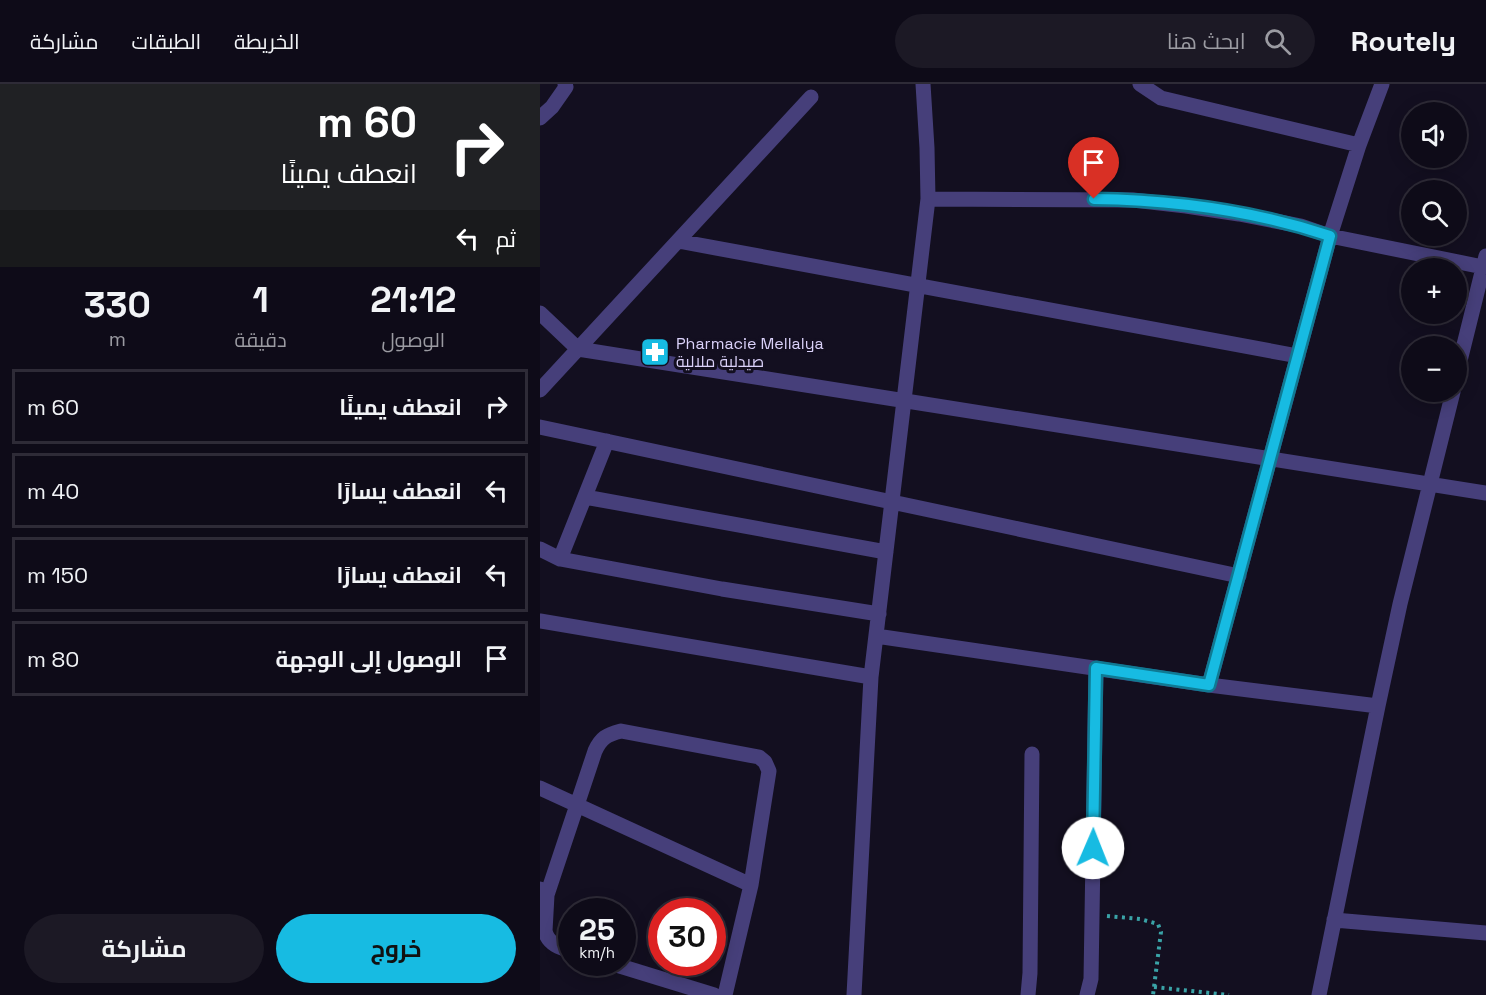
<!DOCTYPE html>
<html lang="ar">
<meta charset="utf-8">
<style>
body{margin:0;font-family:"Space Grotesk",Cairo,sans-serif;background:#1c1925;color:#f1f3f6;direction:rtl;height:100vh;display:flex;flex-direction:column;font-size:22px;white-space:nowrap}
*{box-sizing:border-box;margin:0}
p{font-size:20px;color:#9b9ba2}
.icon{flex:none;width:33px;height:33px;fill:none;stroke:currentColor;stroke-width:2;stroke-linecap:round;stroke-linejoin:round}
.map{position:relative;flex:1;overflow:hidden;direction:ltr}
.drawer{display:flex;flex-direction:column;background:#0e0b18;width:540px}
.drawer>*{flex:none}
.banner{background:#202124;color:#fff;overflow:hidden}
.tools{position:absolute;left:861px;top:18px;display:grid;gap:12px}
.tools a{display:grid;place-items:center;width:66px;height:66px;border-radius:50%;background:#0e0b18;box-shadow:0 3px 15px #0003,0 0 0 2px #2e2b37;font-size:30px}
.speed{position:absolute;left:18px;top:814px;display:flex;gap:12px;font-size:30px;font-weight:700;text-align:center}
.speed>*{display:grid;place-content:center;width:78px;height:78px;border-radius:50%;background:#0e0b18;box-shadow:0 3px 15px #0003,0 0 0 2px #2e2b37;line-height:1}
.speed small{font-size:15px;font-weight:400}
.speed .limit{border:9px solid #d22;background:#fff;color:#111}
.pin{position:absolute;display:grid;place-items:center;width:51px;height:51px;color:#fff;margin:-62px -26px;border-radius:50% 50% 50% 0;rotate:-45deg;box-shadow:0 0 6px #0007}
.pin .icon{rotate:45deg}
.me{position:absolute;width:66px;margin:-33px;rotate:1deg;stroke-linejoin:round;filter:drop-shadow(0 0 4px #0008)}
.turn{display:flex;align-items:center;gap:21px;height:126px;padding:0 24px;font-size:27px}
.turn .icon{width:78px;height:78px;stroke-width:2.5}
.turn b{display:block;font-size:42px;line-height:51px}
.then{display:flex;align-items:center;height:57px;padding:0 24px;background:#0003;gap:12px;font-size:22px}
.eta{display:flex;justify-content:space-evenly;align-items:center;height:102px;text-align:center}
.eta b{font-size:36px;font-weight:700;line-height:42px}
.primary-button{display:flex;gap:12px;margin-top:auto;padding:12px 24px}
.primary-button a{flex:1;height:69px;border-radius:36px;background:#17bbe2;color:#111;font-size:24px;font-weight:700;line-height:69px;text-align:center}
.primary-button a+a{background:#1c1925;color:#f1f3f6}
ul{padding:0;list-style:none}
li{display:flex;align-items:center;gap:18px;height:75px;margin:0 12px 9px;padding:0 12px;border:3px solid #2e2b37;border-radius:0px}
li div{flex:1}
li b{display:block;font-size:22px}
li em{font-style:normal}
header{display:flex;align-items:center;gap:36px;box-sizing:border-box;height:84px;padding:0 30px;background:#0e0b18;border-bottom:2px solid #2e2b37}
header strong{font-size:28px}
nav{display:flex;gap:33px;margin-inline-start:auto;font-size:21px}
.search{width:420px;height:54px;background:#1c1925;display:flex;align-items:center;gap:15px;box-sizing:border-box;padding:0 21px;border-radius:33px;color:#9b9ba2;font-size:22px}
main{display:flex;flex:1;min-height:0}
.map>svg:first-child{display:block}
</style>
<header>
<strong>Routely</strong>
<div class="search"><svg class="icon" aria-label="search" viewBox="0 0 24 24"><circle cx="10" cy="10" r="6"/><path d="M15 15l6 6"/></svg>ابحث هنا</div>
<nav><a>الخريطة</a><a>الطبقات</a><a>مشاركة</a></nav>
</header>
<main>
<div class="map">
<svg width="946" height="911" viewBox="0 0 946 911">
<rect width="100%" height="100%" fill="#130f20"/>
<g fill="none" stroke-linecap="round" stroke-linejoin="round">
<!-- path -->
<path stroke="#3aa3a7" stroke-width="4" stroke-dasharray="3 4.5" stroke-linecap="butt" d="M567 832 600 835 618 840 621 848 613 911
M614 903 689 911"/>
<!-- minor -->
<path stroke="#463f7a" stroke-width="15" d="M600 0 621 14 819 61
M0 34 12 23 26 3 25 0
M388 115 593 116 646 122 699 130 761 142 790 152 943 183
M138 157 758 272
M0 229 38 265 946 409
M916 293 946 172
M0 306 271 13
M0 343 699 492
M45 413 346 468
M0 465 20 475 182 505 339 530
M20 475 67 357
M0 537 331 593
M336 552 669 601 838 622
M669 601 790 152 819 61 842 0
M0 704 211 801
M0 805 7 811 5 847C8 860 20 864 32 867
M7 811 55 667C61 654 66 651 81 647L219 673 225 678 229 687 211 801 185 911
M794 836 946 849
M70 879 174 911
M314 911 331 593 388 115 387 64 383 0
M488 911 490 889 492 670
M547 911 551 895 556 584
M779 911 838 622 860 520 913 308"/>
</g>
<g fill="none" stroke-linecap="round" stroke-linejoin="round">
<!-- route casing -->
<g stroke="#0f7a93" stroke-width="15">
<path id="route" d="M553 764 556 584 669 601 790 152C715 127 633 116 554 115"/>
</g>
<!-- route -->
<use href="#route" stroke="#17bbe2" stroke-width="10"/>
</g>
<!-- icons -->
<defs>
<g id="pharmacy-square" transform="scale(1.5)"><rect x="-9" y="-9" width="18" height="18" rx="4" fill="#17bbe2" stroke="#130f20"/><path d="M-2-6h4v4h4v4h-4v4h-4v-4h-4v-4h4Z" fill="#fff"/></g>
</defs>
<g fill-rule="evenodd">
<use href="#pharmacy-square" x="115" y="268"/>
</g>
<g text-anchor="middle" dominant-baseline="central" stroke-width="6" stroke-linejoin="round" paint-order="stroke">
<!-- poi labels -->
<g font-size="16" fill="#dbd2fa" stroke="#130f20" text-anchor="start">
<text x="136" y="259">Pharmacie Mellalya<tspan x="136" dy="18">صيدلية ملالية</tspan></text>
</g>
</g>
</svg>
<div class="tools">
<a><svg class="icon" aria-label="sound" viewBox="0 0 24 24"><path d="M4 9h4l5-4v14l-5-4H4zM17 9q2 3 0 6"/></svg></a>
<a><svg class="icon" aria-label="search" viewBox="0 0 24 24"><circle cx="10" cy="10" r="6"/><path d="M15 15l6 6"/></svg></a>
<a>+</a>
<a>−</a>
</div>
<div class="speed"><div>25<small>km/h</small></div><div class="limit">30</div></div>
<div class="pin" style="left:554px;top:115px;background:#d93025"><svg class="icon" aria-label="arrive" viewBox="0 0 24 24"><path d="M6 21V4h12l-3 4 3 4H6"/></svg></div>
<svg class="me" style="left:553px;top:764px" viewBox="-20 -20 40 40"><circle r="19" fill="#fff"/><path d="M0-13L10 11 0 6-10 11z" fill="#17bbe2"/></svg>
</div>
<section class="drawer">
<div class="banner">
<div class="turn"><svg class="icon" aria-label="right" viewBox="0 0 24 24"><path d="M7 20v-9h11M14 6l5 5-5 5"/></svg><div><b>60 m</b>انعطف يمينًا</div></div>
<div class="then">ثم<svg class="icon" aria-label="left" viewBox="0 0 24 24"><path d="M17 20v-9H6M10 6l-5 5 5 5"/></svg></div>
</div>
<div class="eta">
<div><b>21:12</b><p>الوصول</p></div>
<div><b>1</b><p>دقيقة</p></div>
<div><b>330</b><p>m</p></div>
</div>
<ul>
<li><svg class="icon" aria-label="right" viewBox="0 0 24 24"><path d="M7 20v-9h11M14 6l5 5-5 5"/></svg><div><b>انعطف يمينًا</b></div><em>60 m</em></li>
<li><svg class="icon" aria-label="left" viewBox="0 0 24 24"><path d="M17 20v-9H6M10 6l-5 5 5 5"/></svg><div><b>انعطف يسارًا</b></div><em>40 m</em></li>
<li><svg class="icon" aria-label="left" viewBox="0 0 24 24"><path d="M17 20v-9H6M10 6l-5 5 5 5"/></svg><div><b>انعطف يسارًا</b></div><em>150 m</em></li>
<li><svg class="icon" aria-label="arrive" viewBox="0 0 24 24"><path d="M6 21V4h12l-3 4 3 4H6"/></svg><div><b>الوصول إلى الوجهة</b></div><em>80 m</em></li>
</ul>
<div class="primary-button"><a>خروج</a><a>مشاركة</a></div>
</section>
</main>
